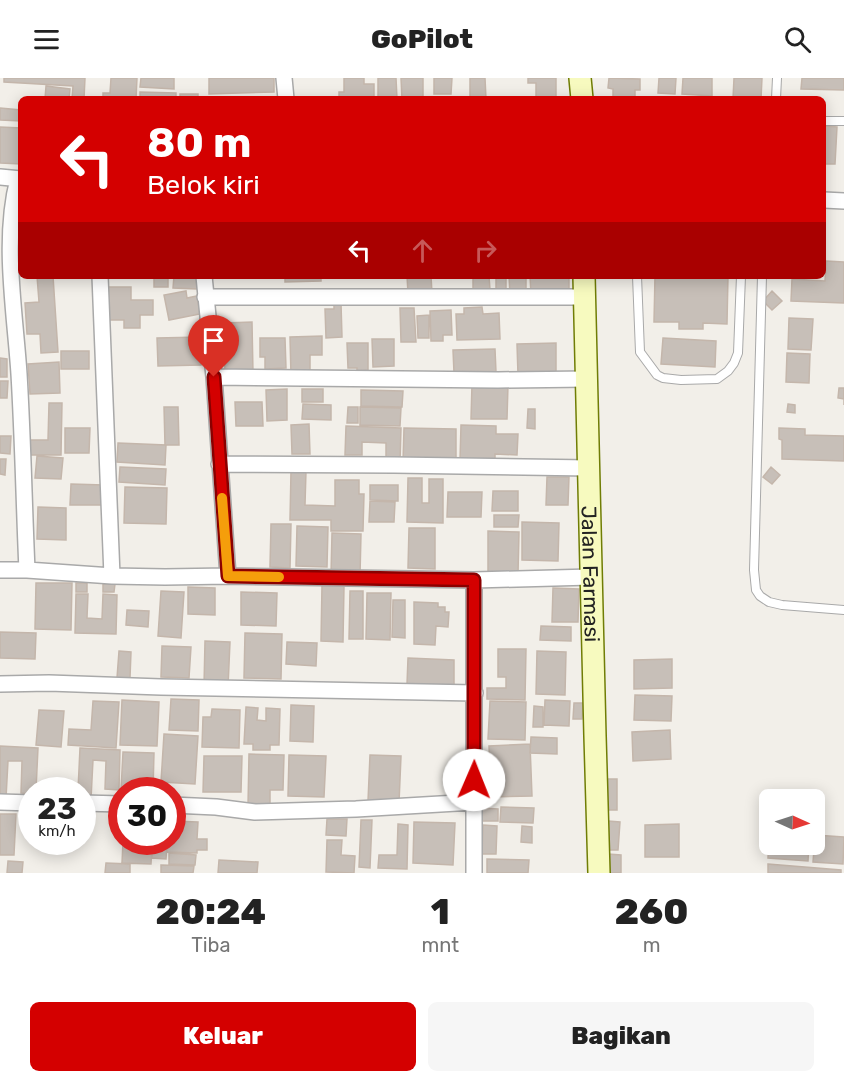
<!DOCTYPE html>
<html lang="id">
<style>
body{margin:0;font-family:Rubik,sans-serif;background:#f6f6f6;color:#222;height:100vh;display:flex;flex-direction:column;font-size:22px;white-space:nowrap}
*{box-sizing:border-box;margin:0}
p{font-size:20px;color:#767676}
.icon{flex:none;width:33px;height:33px;fill:none;stroke:currentColor;stroke-width:2;stroke-linecap:round;stroke-linejoin:round}
.map{position:relative;height:795px;overflow:hidden}
.details{display:flex;flex-direction:column;background:#fff;flex:1}
.details>*{flex:none}
.top-card{position:absolute;left:18px;top:18px;width:808px;height:183px;border-radius:9px;box-shadow:0 3px 15px #0003;background:#d40000;color:#fff;overflow:hidden}
.needle{width:39px;rotate:93deg}
.fabs{position:absolute;left:759px;top:711px;display:grid;gap:12px}
.fabs a{display:grid;place-items:center;width:66px;height:66px;border-radius:9px;background:#fff;box-shadow:0 3px 15px #0003;font-size:30px}
.speed{position:absolute;left:18px;top:699px;display:flex;gap:12px;font-size:30px;font-weight:700;text-align:center}
.speed>*{display:grid;place-content:center;width:78px;height:78px;border-radius:50%;background:#fff;box-shadow:0 3px 15px #0003;line-height:1}
.speed small{font-size:15px;font-weight:400}
.speed .limit{border:9px solid #d22;background:#fff;color:#111}
.pin{position:absolute;display:grid;place-items:center;width:51px;height:51px;color:#fff;margin:-62px -26px;border-radius:50% 50% 50% 0;rotate:-45deg;box-shadow:0 0 6px #0007}
.pin .icon{rotate:45deg}
.me{position:absolute;width:66px;margin:-33px;rotate:1deg;stroke-linejoin:round;filter:drop-shadow(0 0 4px #0008)}
.turn{display:flex;align-items:center;gap:21px;height:126px;padding:0 30px;font-size:27px}
.turn .icon{width:78px;height:78px;stroke-width:2.5}
.turn b{display:block;font-size:42px;line-height:51px}
.lanes{display:flex;align-items:center;height:57px;padding:0 30px;background:#0003;justify-content:center;gap:30px;direction:ltr}
.lanes .off{opacity:.35}
.eta{display:flex;justify-content:space-evenly;align-items:center;height:102px;text-align:center}
.eta b{font-size:36px;font-weight:800;line-height:42px}
.button{display:flex;gap:12px;margin-top:auto;padding:12px 30px}
.button a{flex:1;height:69px;border-radius:9px;background:#d40000;color:#fff;font-size:24px;font-weight:800;line-height:69px;text-align:center}
.button a+a{background:#f6f6f6;color:#222}
header{display:flex;justify-content:space-between;align-items:center;height:78px;padding:0 30px;background:#fff;font-size:27px;font-weight:800}
.map>svg:first-child{display:block}
</style>
<header><svg class="icon" aria-label="menu" viewBox="0 0 24 24"><path d="M4 6h16M4 12h16M4 18h16"/></svg>GoPilot<svg class="icon" aria-label="search" viewBox="0 0 24 24"><circle cx="10" cy="10" r="6"/><path d="M15 15l6 6"/></svg></header>
<div class="map">
<svg width="844" height="795" viewBox="0 0 844 795">
<rect width="100%" height="100%" fill="#f2efe9"/>
<!-- building -->
<path fill="#c7bfb8" stroke="#c4b6ab" stroke-width="1.5" d="M4 0H85L84 21H72L73 8 4 4Z
M111 0H137L136 21H103V15H110Z
M141 0H174V11L140 9Z
M209 0H274V14L209 16Z
M344 0H364V6H374V21H339V14H344Z
M378 0H396L397 21H378Z
M401 0H423V21H402Z
M434 0H452L451 16H434Z
M470 0H485L486 21H470Z
M528 0H556V21H536V5H528Z
M609 0 640 1V12H635V21H613V11L608 10Z
M659 0H676L675 16 658 15Z
M683 0H712V18L682 16Z
M734 0H762L761 21H733Z
M802 0H844V12L801 11Z
M46 8 70 11 69 21H45Z
M140 14 176 15V21H140Z
M180 16H198V21H180Z
M0 30 21 32V43L0 42Z
M824 48 837 49 835 86H824Z
M0 49 21 50V86L0 85Z
M826 183 844 184V225L791 223 792 201 825 203Z
M37 198H53L58 274 41 275 40 256H27L25 225 39 224Z
M154 198H168V209H154Z
M174 198H197V211L173 210Z
M285 198H321V203L285 204Z
M407 198H431L432 215H408Z
M473 198H489L490 212H473Z
M496 198H506V214H496Z
M509 198H526V217H510Z
M530 198H569V216L531 217Z
M655 198H728L727 246 703 245V251H679V244H654Z
M107 209H131V222H153V237H140V250H124V242H107Z
M186 213 187 220 197 218 200 236 169 242 164 217Z
M772 213 782 223 772 232 763 223Z
M341 225 342 259 326 260 325 231H334V226Z
M482 229 483 236 499 235 500 261 457 262 456 236H464V230Z
M400 230H414L416 264H401Z
M451 232 452 257H443V263H431L430 233Z
M429 237V260H418L417 238Z
M789 240 813 241 811 272 788 271Z
M252 244 253 295 225 296 224 245Z
M322 258V277H310V298H291L290 259Z
M201 259V287L158 288 157 260Z
M260 260H285L286 290 265 291V279H260Z
M663 260 716 263 715 289 661 286Z
M372 261H394V288L373 289Z
M347 265H368V292L357 293V290H348Z
M556 265V296L518 297 517 266Z
M495 271 496 294 454 295 453 272Z
M61 273H89V291H61Z
M787 275 810 276 809 305 786 304Z
M0 280 7 281V299H0Z
M59 284 60 315 30 316 28 286Z
M0 303H8L7 320H0Z
M472 306 508 307 507 341H471Z
M839 310H844V327V321L838 320Z
M287 311V342L267 343 266 312Z
M302 311H323V324H302Z
M361 312 403 313 402 329 361 328Z
M235 324H262L263 348H236Z
M49 325H62L61 377H27V362H48Z
M303 326 331 327V342L302 341Z
M788 326 795 327V335L787 334Z
M164 329H178L179 367H165Z
M348 329H358V345H347Z
M360 329 401 330 400 348 360 347Z
M528 331H535V351L527 350Z
M309 346 310 376H292L291 347Z
M461 347 496 348V356H518L517 377 495 376V383L460 382Z
M346 348 401 350 400 384 386 383V365L362 364V377H345Z
M65 350H90L89 375H65Z
M404 350 456 351V385L403 384Z
M779 350 805 351V357L844 358V383L782 381V362L779 361Z
M0 358H11L10 376 0 375Z
M118 365 166 367 165 387 117 384Z
M37 378 63 380 61 401 35 400Z
M0 381H6L5 397 0 396Z
M120 389 166 391 165 407 119 404Z
M771 389 780 397 772 406 763 399Z
M291 393H306L305 427 335 428V402H359V416H364L363 453H331V442H290Z
M547 399H569L568 427H546Z
M408 400H422V425H429V401H443V445L407 444Z
M71 406 104 407V427H70Z
M370 407H398V423L370 422Z
M125 409 167 410 166 446 124 445Z
M493 413H518V433H492Z
M448 414H482L481 439H447Z
M370 423 395 424 394 444H369Z
M38 429 66 430V462L37 461Z
M494 437H519L518 449H494Z
M522 444 559 445 558 483 522 482Z
M271 446H291L290 490 270 489Z
M297 448 328 449 327 489 296 488Z
M409 450H435V491L408 490Z
M488 453 519 454 518 496 488 495Z
M332 455 361 456 360 498 331 497Z
M36 505H72L71 552 35 551Z
M76 505H87V514H76Z
M103 506H115L114 514H103Z
M322 507 344 508 343 564 321 563Z
M188 509 215 510V537L188 536Z
M553 510 579 511 578 544H552Z
M161 513 184 514 181 560 158 558Z
M350 513H363V561H349Z
M241 514 277 515 276 548 241 547Z
M367 515H391L390 562 366 561Z
M76 516H88L87 540 102 541 103 516 117 517 116 556 75 555Z
M393 522H405V560L392 559Z
M414 524 438 525V529H445V534H449L448 549 436 548 435 567 414 566Z
M127 532 149 533 148 549 126 547Z
M541 548 571 549V563L540 562Z
M0 554 36 555 35 581 0 580Z
M245 555 282 556 281 601 244 600Z
M205 563 230 564 228 609 204 608Z
M287 564 317 565 316 588 286 586Z
M162 568 191 569 189 600 161 599Z
M498 571H526L525 622 487 621V610H506V599H498Z
M119 573 131 574 130 600H117Z
M537 573 566 574 565 617 536 616Z
M408 580 454 582V607L407 606Z
M672 581V610L634 611V582Z
M635 617 672 618 671 643 634 642Z
M171 621 199 622 198 653 169 652Z
M122 622 159 624 157 668 120 667Z
M545 622 570 623 569 648 544 647Z
M93 623 119 624 116 670 68 667 69 651 91 652Z
M490 623 526 624 525 662 488 661Z
M574 625H583L582 641H573Z
M291 627 314 628 313 664 290 663Z
M534 628 543 629V649H533Z
M246 629 258 630 257 642 266 643V630L280 631 279 667H270V672H253V666H244Z
M212 631 240 632 239 670 202 669 203 639H211Z
M39 632 64 633 61 669 36 667Z
M670 652 671 681 633 683 632 654Z
M164 656 198 658 195 706 161 704Z
M531 659 557 660V676L530 675Z
M530 666 532 718 491 719 489 668Z
M0 668 38 670 36 712H32V716L21 715 22 683H8L6 720 0 719Z
M80 670 120 672 119 712 105 711 106 683 93 682 91 721H82V712H78Z
M123 674 154 675 153 712H121Z
M249 676 284 677 283 712H270V728L248 727Z
M289 677 326 678 324 719 288 718Z
M370 677 401 678 399 725 368 723Z
M204 678H242L241 714H203Z
M607 701H617V732H606Z
M501 729 534 730 533 745 500 744Z
M481 730 498 731V743H481Z
M0 736H16L14 777H0Z
M327 741H347L346 758 326 757Z
M361 742H372L370 790 359 789Z
M172 743 198 744 197 761H207V772H197V775L167 774V764H172Z
M608 743 620 744 618 772H606Z
M414 744 455 745 453 787 413 785Z
M398 746 408 747 407 791 378 790 379 777H397Z
M679 746V779H645V747Z
M483 747 497 748 496 776H482Z
M522 748 532 749V765L521 764Z
M769 754 770 766H809L808 783 768 780Z
M815 757 844 759 843 786 813 784Z
M327 762H342L341 777 355 778 354 795 326 794Z
M123 764H152L151 786 122 785Z
M153 766 167 767 166 781 152 780Z
M169 775 196 777 195 787 169 786Z
M608 776 621 777V795H608Z
M487 781 529 782 528 795H487Z
M219 782 258 784 257 795H218Z
M8 783 23 784 22 795H7Z
M106 785 130 786V795H105Z
M768 786 841 792V795H768Z
M161 787 194 788 193 795H161Z"/>
<g fill="none" stroke-linecap="round" stroke-linejoin="round">
<!-- lane casing -->
<g stroke="#a9a9a9" stroke-width="10">
<path id="lane" d="M776 21 777 0
M824 43H844
M637 198 640 274 657 297 663 300 681 302 717 301 728 293 734 285 738 275 741 198
M762 198 754 492 756 512 760 518 769 524 782 527 844 532"/>
</g>
<!-- street casing -->
<g stroke="#a9a9a9" stroke-width="18">
<path id="street" d="M284 0 286 21
M0 99 21 101
M18 101C2 162 15 234 19 296 23 362 24 427 27 492
M824 122 844 123
M100 198 112 498
M204 198 214 299 228 498
M205 219H584
M214 299 498 302 587 301
M219 386 394 387 589 390
M0 492H27L112 498 165 499 228 498 474 502 591 499
M474 502V795
M0 606 49 605 161 609 475 615
M0 724 32 725
M82 725 122 726
M172 727 216 729 255 734 356 731 474 724"/>
</g>
<!-- secondary casing -->
<g stroke="#707d05" stroke-width="24">
<g id="secondary">
<path d="M580 0 582 21"/>
<path id="s1" d="M584 198 595 658 599 795"/>
</g>
</g>
<!-- lane -->
<use href="#lane" stroke="#fff" stroke-width="8"/>
<!-- street -->
<use href="#street" stroke="#fff" stroke-width="15"/>
<!-- secondary -->
<use href="#secondary" stroke="#f7fabf" stroke-width="21"/>
</g>
<g fill="none" stroke-linecap="round" stroke-linejoin="round">
<!-- route casing -->
<g stroke="#8a0000" stroke-width="15">
<path id="route" d="M214 299 228 498 474 502V702"/>
</g>
<!-- route -->
<use href="#route" stroke="#d40000" stroke-width="10"/>
<!-- slow -->
<path stroke="#f59e0b" stroke-width="10" d="M222 420 228 498 279 499"/>
</g>
<g text-anchor="middle" dominant-baseline="central" stroke-width="6" stroke-linejoin="round" paint-order="stroke">
<!-- street labels -->
<g font-size="21" fill="#222" stroke="#fff">
<text stroke="none"><textPath href="#s1" startOffset="298">Jalan Farmasi</textPath></text>
</g>
</g>
</svg>
<div class="fabs">
<a><svg class="needle" viewBox="-14 -14 28 28"><path d="M0-13l5 13h-10z" fill="#e53935"/><path d="M0 13l5-13h-10z" fill="#767676"/></svg></a>
</div>
<div class="speed"><div>23<small>km/h</small></div><div class="limit">30</div></div>
<div class="pin" style="left:214px;top:299px;background:#d93025"><svg class="icon" aria-label="arrive" viewBox="0 0 24 24"><path d="M6 21V4h12l-3 4 3 4H6"/></svg></div>
<svg class="me" style="left:474px;top:702px" viewBox="-20 -20 40 40"><circle r="19" fill="#fff"/><path d="M0-13L10 11 0 6-10 11z" fill="#d40000"/></svg>
<div class="top-card">
<div class="turn"><svg class="icon" aria-label="left" viewBox="0 0 24 24"><path d="M17 20v-9H6M10 6l-5 5 5 5"/></svg><div><b>80 m</b>Belok kiri</div></div>
<div class="lanes"><svg class="icon" aria-label="left" viewBox="0 0 24 24"><path d="M17 20v-9H6M10 6l-5 5 5 5"/></svg><svg class="icon off" aria-label="ahead" viewBox="0 0 24 24"><path d="M12 20V5M6 11l6-6 6 6"/></svg><svg class="icon off" aria-label="right" viewBox="0 0 24 24"><path d="M7 20v-9h11M14 6l5 5-5 5"/></svg></div>
</div>
</div>
<section class="details">
<div class="eta">
<div><b>20:24</b><p>Tiba</p></div>
<div><b>1</b><p>mnt</p></div>
<div><b>260</b><p>m</p></div>
</div>
<div class="button"><a>Keluar</a><a>Bagikan</a></div>
</section>
